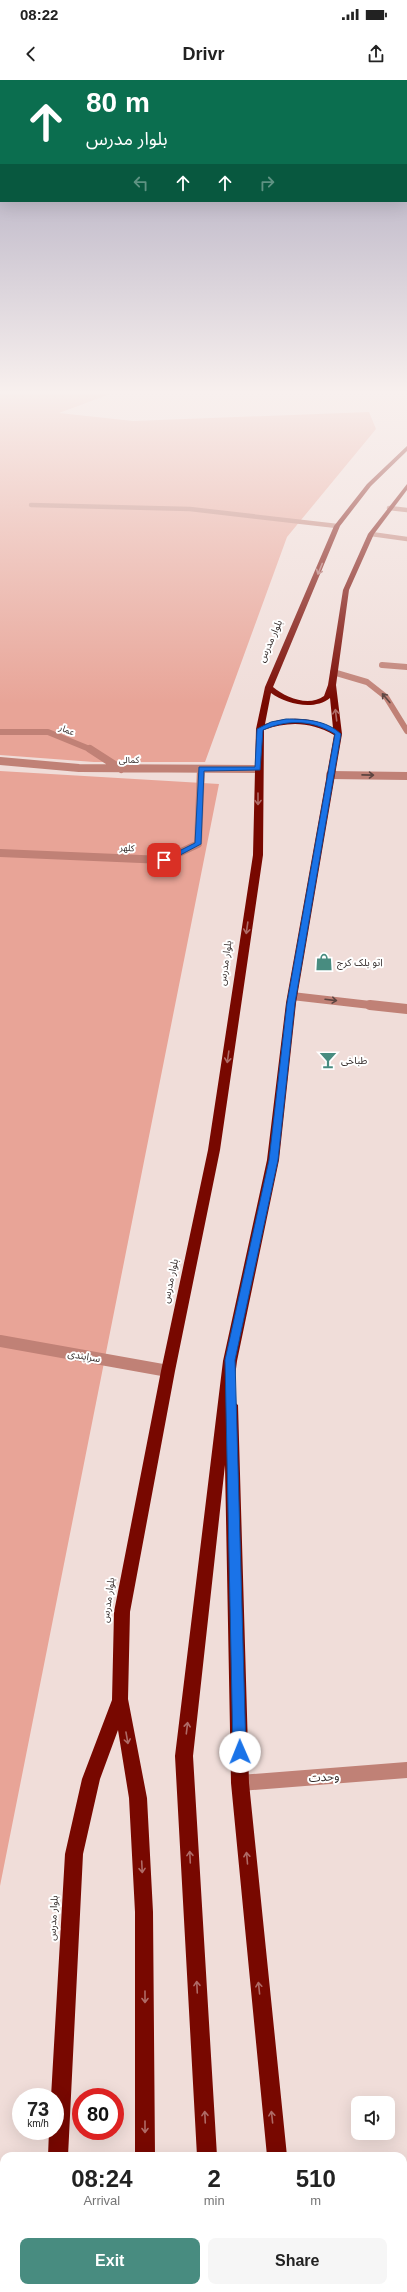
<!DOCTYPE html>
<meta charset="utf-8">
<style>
body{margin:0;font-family:Helvetica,"Noto Sans Arabic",sans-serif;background:#f6f6f6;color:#222;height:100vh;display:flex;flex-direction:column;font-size:15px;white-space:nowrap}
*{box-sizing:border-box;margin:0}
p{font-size:13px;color:#767676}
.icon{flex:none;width:22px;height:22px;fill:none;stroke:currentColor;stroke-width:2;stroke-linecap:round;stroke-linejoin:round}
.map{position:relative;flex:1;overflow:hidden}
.side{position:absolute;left:0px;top:2072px;width:407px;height:140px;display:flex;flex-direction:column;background:#fff;border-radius:12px 12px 0 0;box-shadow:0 4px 16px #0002}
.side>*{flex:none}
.hud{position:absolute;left:0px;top:0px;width:407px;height:122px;box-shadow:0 4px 16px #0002;background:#0b6e4f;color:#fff;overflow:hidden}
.buttons{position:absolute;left:351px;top:2016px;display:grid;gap:8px}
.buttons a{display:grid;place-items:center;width:44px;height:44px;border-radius:8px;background:#fff;box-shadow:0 4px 16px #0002;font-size:20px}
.speed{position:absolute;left:12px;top:2008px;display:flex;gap:8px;font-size:20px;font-weight:700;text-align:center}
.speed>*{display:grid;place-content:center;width:52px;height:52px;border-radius:50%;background:#fff;box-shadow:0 4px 16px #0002;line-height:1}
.speed small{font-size:10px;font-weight:400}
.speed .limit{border:6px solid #d22;background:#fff;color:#111}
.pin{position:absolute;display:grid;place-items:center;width:34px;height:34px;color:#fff;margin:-17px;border-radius:8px;box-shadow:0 2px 6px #0006}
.me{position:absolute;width:44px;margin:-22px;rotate:359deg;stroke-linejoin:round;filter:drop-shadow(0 0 3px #0008)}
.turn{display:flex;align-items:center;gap:14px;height:84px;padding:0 20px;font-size:18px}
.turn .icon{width:52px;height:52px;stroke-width:2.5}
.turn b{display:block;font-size:28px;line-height:34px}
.lanes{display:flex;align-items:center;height:38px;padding:0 20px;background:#0003;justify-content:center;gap:20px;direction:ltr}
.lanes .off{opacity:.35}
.eta{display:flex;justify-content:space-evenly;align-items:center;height:68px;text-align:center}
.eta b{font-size:24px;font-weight:800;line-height:28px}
.cta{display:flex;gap:8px;margin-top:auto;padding:8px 20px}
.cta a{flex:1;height:46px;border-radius:8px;background:#488c80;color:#fff;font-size:16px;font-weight:800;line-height:46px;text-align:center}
.cta a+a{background:#f6f6f6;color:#222}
.status{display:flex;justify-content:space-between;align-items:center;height:28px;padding:0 20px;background:#fff;direction:ltr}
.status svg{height:11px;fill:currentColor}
header{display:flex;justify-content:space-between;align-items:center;height:52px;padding:0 20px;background:#fff;font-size:18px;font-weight:800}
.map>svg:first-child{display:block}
</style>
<div class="status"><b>08:22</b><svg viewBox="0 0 49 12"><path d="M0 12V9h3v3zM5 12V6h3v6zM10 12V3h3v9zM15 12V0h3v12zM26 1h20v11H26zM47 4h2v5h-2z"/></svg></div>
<header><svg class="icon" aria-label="back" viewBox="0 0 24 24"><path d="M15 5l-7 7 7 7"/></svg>Drivr<svg class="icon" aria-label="share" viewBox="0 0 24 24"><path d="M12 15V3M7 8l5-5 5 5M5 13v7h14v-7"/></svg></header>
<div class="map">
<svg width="407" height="2212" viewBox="0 0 407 2212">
<rect width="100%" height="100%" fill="#f0ddd9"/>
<!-- green -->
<path fill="#e8a497" d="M0 314H110L59 333 133 341 369 332 376 349 287 457 205 682H94L0 675Z
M0 691 219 704 0 1806Z"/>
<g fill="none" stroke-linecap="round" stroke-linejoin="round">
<!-- minor-far5 -->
<path stroke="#c08176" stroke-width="4.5" d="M31 425 190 429 337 446
M389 428 407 430
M371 454 407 459"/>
<!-- minor-far4 -->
<path stroke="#c08176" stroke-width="6" d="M382 585 407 587
M333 592 367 602 386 617 407 651
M0 652H48L92 670"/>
<!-- minor-far3 -->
<path stroke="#c08176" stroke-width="8" d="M90 669 121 689
M0 681 79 688 258 689
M330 695 407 696
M0 773 164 780 198 764 201 689
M292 916 379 926"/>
<!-- minor-far2 -->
<path stroke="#c08176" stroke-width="10" d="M370 925 407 929"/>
<!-- minor-far1 -->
<path stroke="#c08176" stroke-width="12" d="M0 1261 168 1291"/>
<!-- minor -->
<path stroke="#c08176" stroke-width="16" d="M240 1703 407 1690"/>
<!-- highway -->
<path fill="#780800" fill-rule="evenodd" d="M407 366V371L371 406 340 446 273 607C286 618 309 627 324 616L328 605 343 510 368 454 407 404V410L374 454 349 510 336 605 342 654 296 923 279 1080 237 1281 232 1320 238 1325 249 1703 287 2076H267L231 1703 225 1385 193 1676 217 2076H197L175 1676 223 1281 267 1080 286 923 334 655C311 642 289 641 264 650L263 775 220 1070 175 1291 130 1532 128 1619 147 1718 153 1832 155 2076H135V1832L129 1718 118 1650 100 1699 83 1774 68 2076H48L49 2051H55V2017H51L65 1774 82 1699 112 1620 114 1532 161 1291 208 1070 253 775 256 649 265 607 334 446 367 404ZM271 613C286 624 314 631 330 618L333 648C312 637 288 636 265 644Z
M29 2208H68L69 2212H28Z
M135 2208H157V2212H135Z
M204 2208H226V2212H204Z
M281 2208H303V2212H281Z"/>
</g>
<!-- one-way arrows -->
<defs><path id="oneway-shaft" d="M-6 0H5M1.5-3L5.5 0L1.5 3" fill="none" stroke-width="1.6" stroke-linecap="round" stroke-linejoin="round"/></defs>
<g stroke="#ae6b66">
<use href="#oneway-shaft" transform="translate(320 489) rotate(112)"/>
<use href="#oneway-shaft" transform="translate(336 635) rotate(-97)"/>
<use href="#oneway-shaft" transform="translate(258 719) rotate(90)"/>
<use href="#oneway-shaft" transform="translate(247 848) rotate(98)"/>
<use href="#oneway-shaft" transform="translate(228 977) rotate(98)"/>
<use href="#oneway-shaft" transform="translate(187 1648) rotate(-83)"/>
<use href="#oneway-shaft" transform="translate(127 1658) rotate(80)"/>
<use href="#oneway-shaft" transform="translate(190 1777) rotate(-93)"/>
<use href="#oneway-shaft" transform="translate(247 1778) rotate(-95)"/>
<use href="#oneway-shaft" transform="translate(142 1787) rotate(87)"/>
<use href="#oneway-shaft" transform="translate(197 1907) rotate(-93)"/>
<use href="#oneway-shaft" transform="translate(259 1908) rotate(-96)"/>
<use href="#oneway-shaft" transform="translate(145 1917) rotate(90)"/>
<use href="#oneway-shaft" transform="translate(205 2037) rotate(-93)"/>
<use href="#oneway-shaft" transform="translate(272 2037) rotate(-96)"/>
<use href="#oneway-shaft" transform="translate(145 2047) rotate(90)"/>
</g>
<g stroke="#5d4541">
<use href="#oneway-shaft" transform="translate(386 618) rotate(-130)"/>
<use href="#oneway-shaft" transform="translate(368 695) rotate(1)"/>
<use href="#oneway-shaft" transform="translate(331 920) rotate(7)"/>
</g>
<!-- sky -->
<linearGradient id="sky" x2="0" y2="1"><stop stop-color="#a39eb7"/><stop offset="0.5" stop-color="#f8f0ee"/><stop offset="1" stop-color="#f8f0ee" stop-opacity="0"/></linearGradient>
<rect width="407" height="624" fill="url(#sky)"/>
<!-- route -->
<path fill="#1a73e8" stroke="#114b97" d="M286 639C305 639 326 640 341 654L295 923 278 1080 235 1280 246 1672 244 1676 240 1678 235 1676 233 1672 225 1280 269 1080 287 923 335 654C312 640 288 639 263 650L260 690 204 691 201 764 167 782 161 780 195 763 199 687H255L257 649 271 642Z"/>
<!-- icons -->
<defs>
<g id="shop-bare" transform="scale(1.38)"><path d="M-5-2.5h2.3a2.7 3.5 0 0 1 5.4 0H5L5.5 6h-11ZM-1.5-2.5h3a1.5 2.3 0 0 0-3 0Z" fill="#488c80" stroke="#fff" stroke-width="2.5" paint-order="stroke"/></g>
<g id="bar-bare" transform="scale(1.38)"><path d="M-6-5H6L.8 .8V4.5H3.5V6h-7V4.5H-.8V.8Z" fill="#488c80" stroke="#fff" stroke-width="2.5" paint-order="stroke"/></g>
</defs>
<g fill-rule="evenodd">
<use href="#shop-bare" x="324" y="882"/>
<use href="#bar-bare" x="328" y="980"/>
</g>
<g text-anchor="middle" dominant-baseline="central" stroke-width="4" stroke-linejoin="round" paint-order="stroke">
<!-- far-street labels -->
<g font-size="9" fill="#332b2a" stroke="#fff">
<text transform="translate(67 650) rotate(22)">عمار</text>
<text x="129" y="680">کمالی</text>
<text transform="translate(127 768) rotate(3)">کلهر</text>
</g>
<!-- street labels -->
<g font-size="10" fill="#332b2a" stroke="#fff">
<text transform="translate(270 561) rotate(-66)">بلوار مدرس</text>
<text transform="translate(225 883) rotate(-82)">بلوار مدرس</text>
<text transform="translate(170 1201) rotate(-78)">بلوار مدرس</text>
<text transform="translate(84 1276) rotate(10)">سرابندی</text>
<text transform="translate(108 1520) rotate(-82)">بلوار مدرس</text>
<text transform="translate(53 1838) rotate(-87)">بلوار مدرس</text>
</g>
<!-- poi labels -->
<g font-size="10" fill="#332b2a" stroke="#fff" text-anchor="start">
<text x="337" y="882">اتو بلک کرج</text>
<text x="341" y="980">طباخی</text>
</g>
<!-- near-street labels -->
<g font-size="12" fill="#332b2a" stroke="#fff">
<text transform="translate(324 1697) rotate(-4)">وحدت</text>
</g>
</g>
</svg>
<div class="buttons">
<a><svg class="icon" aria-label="sound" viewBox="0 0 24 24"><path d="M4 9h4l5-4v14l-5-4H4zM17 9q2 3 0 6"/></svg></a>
</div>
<div class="speed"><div>73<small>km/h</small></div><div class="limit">80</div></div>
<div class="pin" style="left:164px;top:780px;background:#d93025"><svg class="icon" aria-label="arrive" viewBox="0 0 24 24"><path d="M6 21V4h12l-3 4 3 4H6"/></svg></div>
<svg class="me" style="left:240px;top:1672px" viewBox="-20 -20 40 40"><circle r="19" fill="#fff"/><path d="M0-13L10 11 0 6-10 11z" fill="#1a73e8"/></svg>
<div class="hud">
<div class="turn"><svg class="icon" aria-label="ahead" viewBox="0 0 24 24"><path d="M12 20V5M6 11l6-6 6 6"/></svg><div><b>80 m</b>بلوار مدرس</div></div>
<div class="lanes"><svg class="icon off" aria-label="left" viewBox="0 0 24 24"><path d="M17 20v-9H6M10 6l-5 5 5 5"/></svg><svg class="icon" aria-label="ahead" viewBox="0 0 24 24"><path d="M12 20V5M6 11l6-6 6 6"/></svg><svg class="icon" aria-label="ahead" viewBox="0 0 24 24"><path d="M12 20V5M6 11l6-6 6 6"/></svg><svg class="icon off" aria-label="right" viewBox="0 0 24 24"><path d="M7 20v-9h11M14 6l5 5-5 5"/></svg></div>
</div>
<section class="side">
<div class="eta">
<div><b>08:24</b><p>Arrival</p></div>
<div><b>2</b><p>min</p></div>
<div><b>510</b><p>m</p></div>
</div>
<div class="cta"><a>Exit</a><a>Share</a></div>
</section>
</div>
